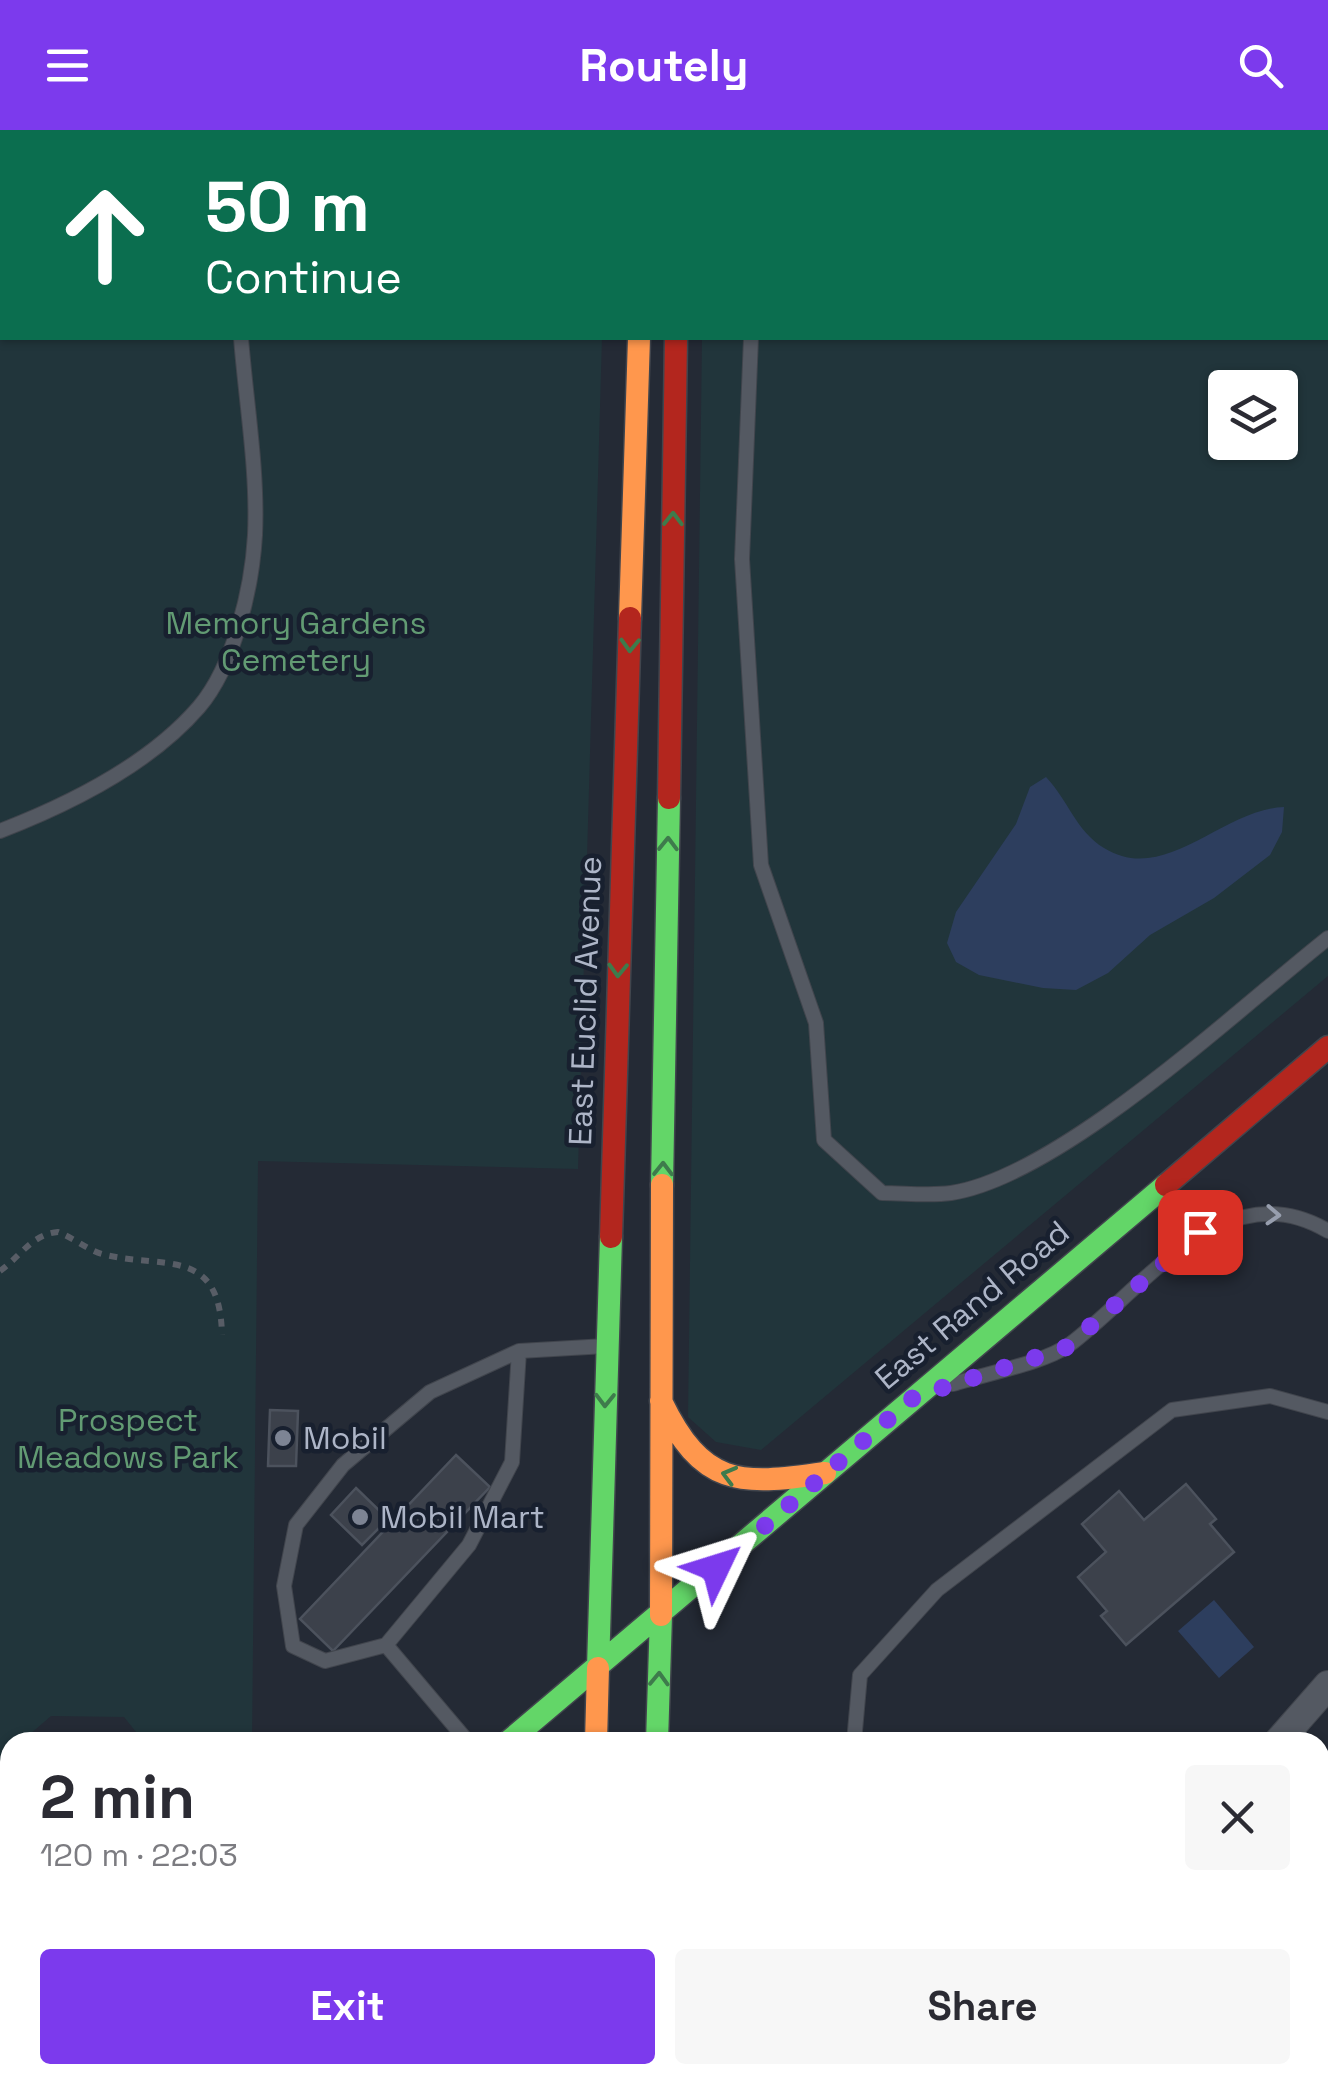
<!DOCTYPE html>
<meta charset="utf-8">
<style>
body{margin:0;font-family:"Space Grotesk",sans-serif;background:#f7f7f7;color:#2b2b33;height:100vh;display:flex;flex-direction:column;font-size:38px;white-space:nowrap}
*{box-sizing:border-box;margin:0}
p{font-size:32px;color:#7c7c81}
.icon{flex:none;width:55px;height:55px;fill:none;stroke:currentColor;stroke-width:2;stroke-linecap:round;stroke-linejoin:round}
.map{position:relative;flex:1;overflow:hidden}
.drawer{position:absolute;left:0px;top:1602px;width:1330px;height:352px;display:flex;flex-direction:column;background:#fff;border-radius:30px 30px 0 0;box-shadow:0 2px 8px #0004}
.drawer>*{flex:none}
.hud{position:absolute;left:0px;top:0px;width:1330px;height:210px;box-shadow:0 2px 8px #0004;background:#0b6e4f;color:#fff;overflow:hidden}
.buttons{position:absolute;left:1208px;top:240px;display:grid;gap:20px}
.buttons a{display:grid;place-items:center;width:90px;height:90px;border-radius:10px;background:#fff;box-shadow:0 2px 8px #0004;font-size:50px}
.pin{position:absolute;display:grid;place-items:center;width:85px;height:85px;color:#fff;margin:-42px;border-radius:20px;box-shadow:0 5px 15px #0006}
.me{position:absolute;width:110px;margin:-55px;rotate:49deg;stroke-linejoin:round;filter:drop-shadow(0 0 8px #0008)}
.turn{display:flex;align-items:center;gap:35px;height:210px;padding:0 40px;font-size:45px}
.turn .icon{width:130px;height:130px;stroke-width:2.5}
.turn b{display:block;font-size:70px;line-height:85px}
.round{display:grid;place-items:center;flex:none;width:105px;height:105px;border-radius:10px;background:#f7f7f7}
.head{display:flex;align-items:center;justify-content:space-between;height:170px;padding:0 40px}
h1{font-size:60px;font-weight:600;line-height:75px}
.cta{display:flex;gap:20px;margin-top:auto;padding:20px 40px}
.cta a{flex:1;height:115px;border-radius:10px;background:#7c3aed;color:#fff;font-size:40px;font-weight:600;line-height:115px;text-align:center}
.cta a+a{background:#f7f7f7;color:#2b2b33}
header{display:flex;justify-content:space-between;align-items:center;height:130px;padding:0 40px;background:#7c3aed;color:#fff;font-size:45px;font-weight:600}
.map>svg:first-child{display:block}
</style>
<header><svg class="icon" aria-label="menu" viewBox="0 0 24 24"><path d="M4 6h16M4 12h16M4 18h16"/></svg>Routely<svg class="icon" aria-label="search" viewBox="0 0 24 24"><circle cx="10" cy="10" r="6"/><path d="M15 15l6 6"/></svg></header>
<div class="map">
<svg width="1328" height="1953" viewBox="0 0 1328 1953">
<rect width="100%" height="100%" fill="#242a35"/>
<!-- green -->
<path fill="#21353b" fill-rule="evenodd" d="M0 0H608L2 2V208H602L578 1039 258 1031 252 1612H144L124 1587 51 1586 21 1612H10V1623L0 1632Z
M705 0H1328V846L761 1320 716 1312 688 1287 702 208H1328V2ZM1225 258H1280V312H1225Z"/>
<!-- water -->
<path fill="#2d3e5e" d="M1046 647C1068 670 1076 701 1104 718 1165 756 1222 679 1284 677L1282 702 1270 725 1214 768 1150 805 1108 843 1076 860 1043 858 979 845 956 832 947 813 956 782 1016 694 1030 657Z
M1214 1470 1254 1517 1219 1548 1178 1501Z"/>
<!-- building -->
<path fill="#3c414b" stroke="#4c525d" stroke-width="2.5" d="M270 1280 298 1281 296 1336H268Z
M456 1325 490 1357 333 1521 300 1489Z
M1186 1354 1216 1389 1210 1394 1234 1422 1126 1515 1101 1486 1107 1481 1078 1447 1106 1422 1082 1394 1119 1361 1144 1390Z
M356 1358 388 1389 362 1415 331 1385Z
M1328 1764V1902L1320 1904V1766Z
M880 1945H1016L1018 1953H882Z"/>
<g fill="none" stroke-linecap="round" stroke-linejoin="round">
<!-- lane casing -->
<g stroke="#41454d" stroke-width="16">
<path id="lane" d="M237 2V0
M773 2 774 0
M751 208 742 429 761 735 816 893 824 1010 882 1063C905 1063 929 1066 951 1063 1061 1046 1238 879 1328 808
M0 701C70 674 149 635 199 577 234 536 252 458 255 405 258 341 246 272 241 208
M953 1254C984 1244 1044 1233 1069 1215 1143 1160 1224 1039 1328 1101
M386 1515 325 1531 293 1516 284 1456 296 1395 343 1335 430 1262 519 1221
M468 1612 386 1515 469 1415 512 1332 519 1221 606 1216
M854 1612 860 1545 937 1460 1172 1280 1270 1266 1328 1282
M1320 1645 1328 1656
M466 1945H496"/>
</g>
<!-- street casing -->
<g stroke="#41454d" stroke-width="30">
<path id="street" d="M1278 1612 1328 1555
M797 1953 798 1945"/>
</g>
<!-- fast casing -->
<g stroke="#41454d" stroke-width="25">
<path id="fast" d="M646 0V2
M675 0 676 2
M662 1055 669 668
M598 1538 611 1107
M508 1612 1166 1055
M657 1612 661 1485"/>
</g>
<!-- slow casing -->
<g stroke="#41454d" stroke-width="25">
<path id="slow" d="M630 488 639 208
M661 1271C702 1356 738 1356 825 1343
M661 1485 662 1055
M596 1612 598 1538
M587 1945V1953
M126 1953 135 1945"/>
</g>
<!-- jam casing -->
<g stroke="#41454d" stroke-width="25">
<path id="jam" d="M669 668 676 208
M1166 1055 1328 917
M611 1107 630 488
M647 1945V1953"/>
</g>
<!-- path -->
<path stroke="#585d66" stroke-width="6" stroke-dasharray="8 8" stroke-linecap="butt" d="M0 1141C20 1127 32 1104 58 1102 74 1108 90 1122 106 1125 166 1139 220 1117 222 1205"/>
<!-- lane -->
<use href="#lane" stroke="#545962" stroke-width="14"/>
<!-- street -->
<use href="#street" stroke="#545962" stroke-width="28"/>
<!-- fast -->
<use href="#fast" stroke="#63d668" stroke-width="22"/>
<!-- slow -->
<use href="#slow" stroke="#ff974d" stroke-width="22"/>
<!-- jam -->
<use href="#jam" stroke="#b3261e" stroke-width="22"/>
</g>
<!-- one-way arrows -->
<defs><path id="oneway-chevron" d="M-2-3.5L2.5 0L-2 3.5" fill="none" stroke-width="1.6" stroke-linecap="round" stroke-linejoin="round" transform="scale(2.5)"/></defs>
<g stroke="#3e7b4c">
<use href="#oneway-chevron" transform="translate(673 389) rotate(-89)"/>
<use href="#oneway-chevron" transform="translate(630 515) rotate(92)"/>
<use href="#oneway-chevron" transform="translate(668 714) rotate(-89)"/>
<use href="#oneway-chevron" transform="translate(618 840) rotate(92)"/>
<use href="#oneway-chevron" transform="translate(663 1039) rotate(-89)"/>
<use href="#oneway-chevron" transform="translate(605 1270) rotate(91)"/>
<use href="#oneway-chevron" transform="translate(729 1345) rotate(-165)"/>
<use href="#oneway-chevron" transform="translate(659 1549) rotate(-88)"/>
</g>
<use stroke="#979eae" href="#oneway-chevron" transform="translate(1273 1085) rotate(3)"/>
<g fill="none" stroke-linecap="round" stroke-linejoin="round">
<!-- route -->
<path stroke="#7c3aed" stroke-width="18" stroke-dasharray="0 32.4" d="M716 1438 914 1267 1065 1218 1200 1102"/>
</g>
<!-- markers -->
<g fill="#7d8494" stroke="#18202f" stroke-width="4">
<circle cx="283" cy="1308" r="10"/>
<circle cx="360" cy="1387" r="10"/>
</g>
<g text-anchor="middle" dominant-baseline="central" stroke-width="9" stroke-linejoin="round" paint-order="stroke">
<!-- park labels -->
<g font-size="32" fill="#629b73" stroke="#18202f">
<text x="296" y="493">Memory Gardens<tspan x="296" dy="37">Cemetery</tspan></text>
<text x="128" y="1290">Prospect<tspan x="128" dy="37">Meadows Park</tspan></text>
</g>
<!-- street labels -->
<g font-size="32" fill="#adb5c7" stroke="#18202f">
<text transform="translate(585 871) rotate(-88)">East Euclid Avenue</text>
<text transform="translate(972 1175) rotate(-40)">East Rand Road</text>
</g>
<!-- poi labels -->
<g font-size="32" fill="#adb5c7" stroke="#18202f" text-anchor="start">
<text x="303" y="1308">Mobil</text>
<text x="380" y="1387">Mobil Mart</text>
</g>
</g>
</svg>
<div class="buttons">
<a><svg class="icon" aria-label="layers" viewBox="0 0 24 24"><path d="M12 4l9 5-9 5-9-5zM3 14l9 5 9-5"/></svg></a>
</div>
<div class="pin" style="left:1200px;top:1102px;background:#d93025"><svg class="icon" aria-label="arrive" viewBox="0 0 24 24"><path d="M6 21V4h12l-3 4 3 4H6"/></svg></div>
<svg class="me" style="left:716px;top:1438px" viewBox="-20 -20 40 40"><path d="M0-17L14 15 0 8-14 15z" fill="#7c3aed" stroke="#fff" stroke-width="4"/></svg>
<div class="hud">
<div class="turn"><svg class="icon" aria-label="ahead" viewBox="0 0 24 24"><path d="M12 20V5M6 11l6-6 6 6"/></svg><div><b>50 m</b>Continue</div></div>
</div>
<section class="drawer">
<div class="head"><div><h1>2 min</h1><p>120 m · 22:03</p></div><a class="round"><svg class="icon" aria-label="close" viewBox="0 0 24 24"><path d="M6 6l12 12M18 6L6 18"/></svg></a></div>
<div class="cta"><a>Exit</a><a>Share</a></div>
</section>
</div>
